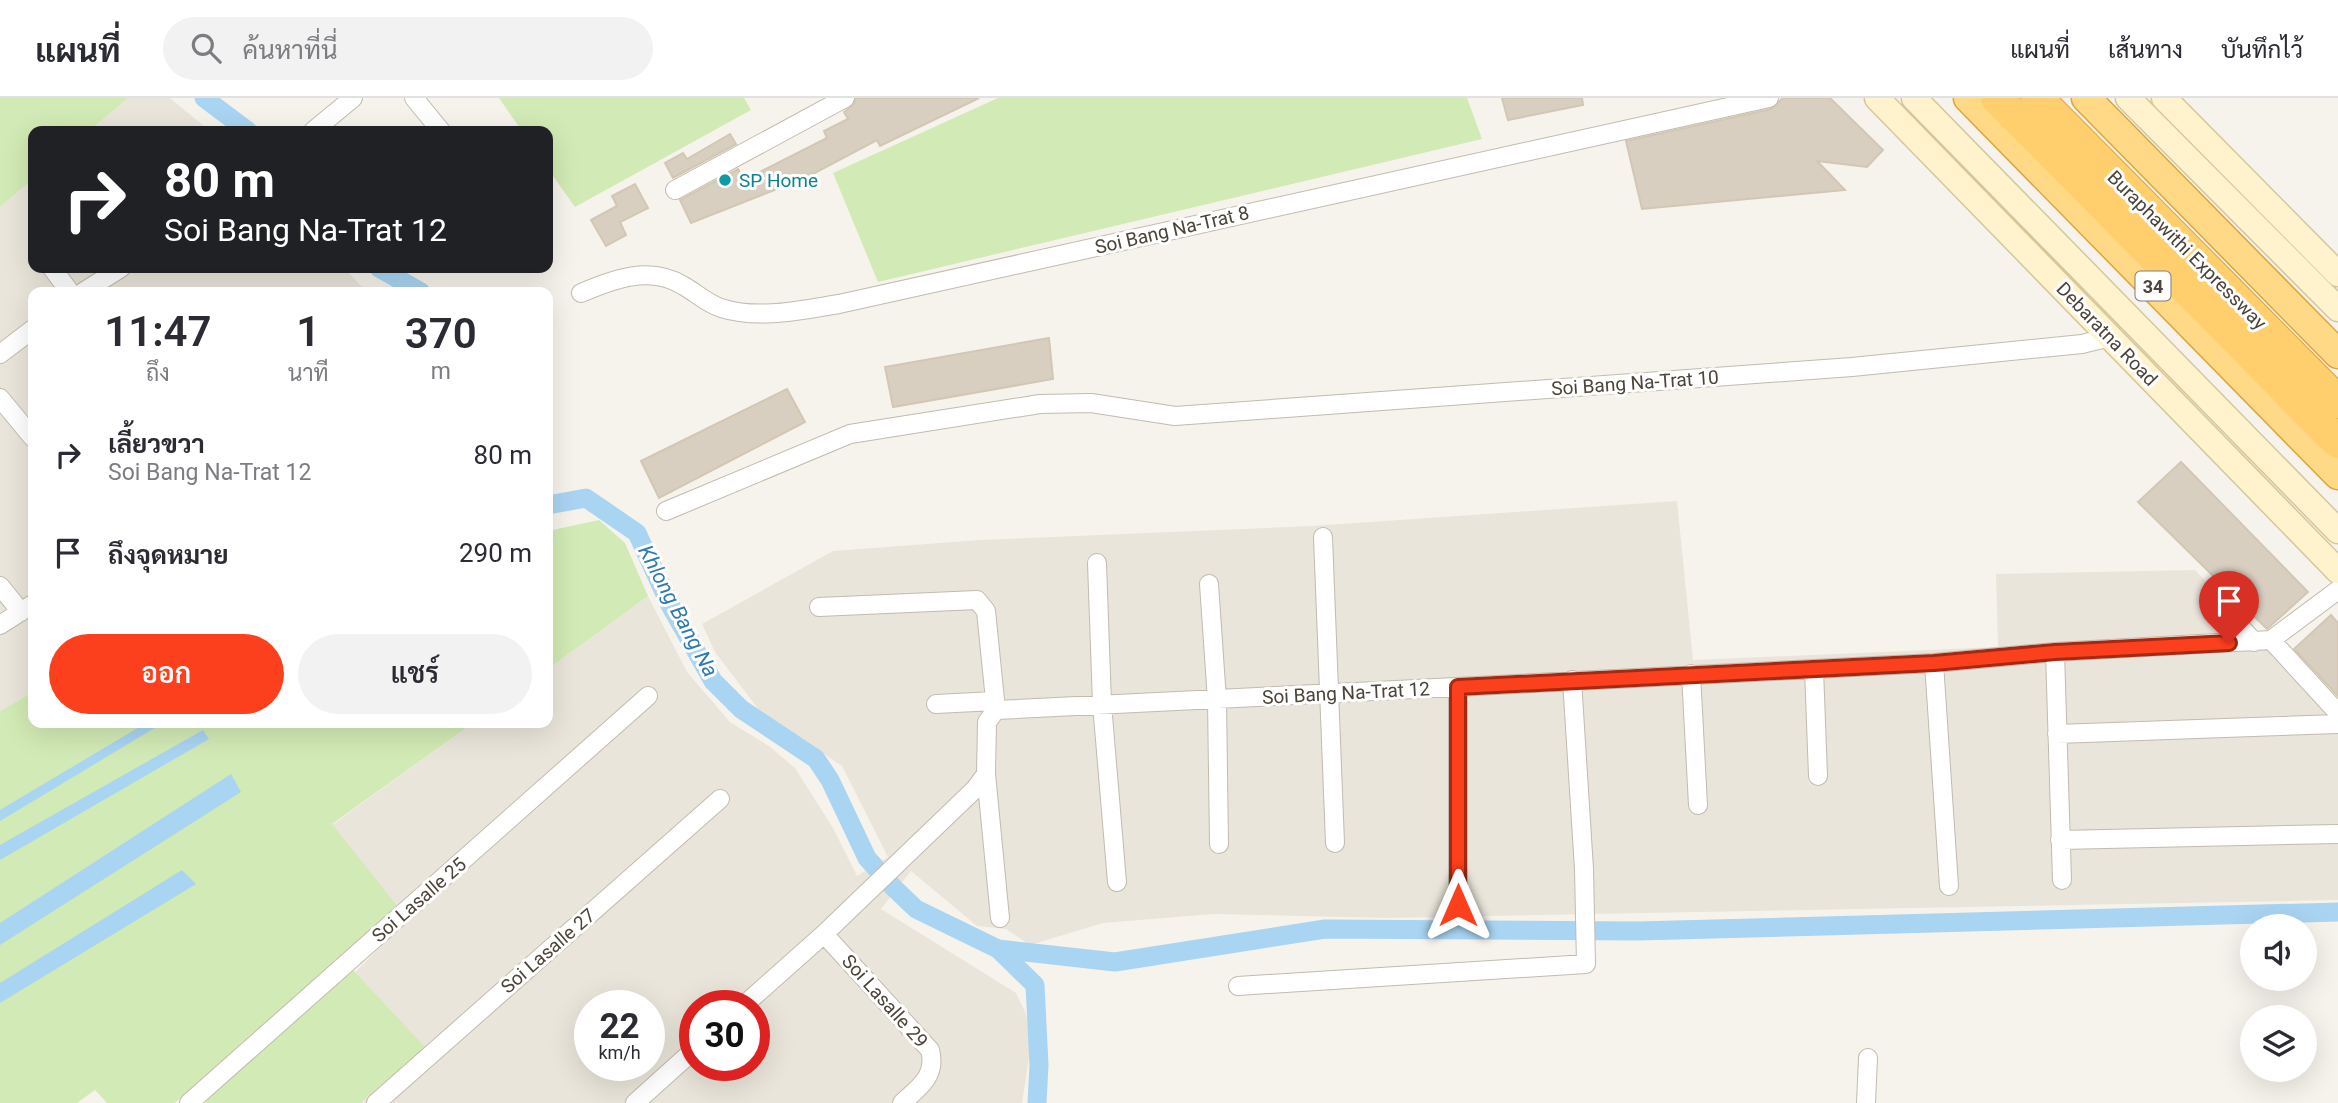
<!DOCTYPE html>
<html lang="th">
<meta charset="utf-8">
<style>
body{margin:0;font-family:Roboto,Sarabun,sans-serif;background:#f2f2f3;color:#2b2b33;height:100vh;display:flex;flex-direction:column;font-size:26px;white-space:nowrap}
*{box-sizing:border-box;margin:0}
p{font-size:23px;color:#7c7c81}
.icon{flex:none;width:38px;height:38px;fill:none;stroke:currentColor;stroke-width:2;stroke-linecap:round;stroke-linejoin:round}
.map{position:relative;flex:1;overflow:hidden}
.sheet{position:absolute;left:28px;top:189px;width:525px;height:441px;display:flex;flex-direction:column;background:#fff;border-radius:14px;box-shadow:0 7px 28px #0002}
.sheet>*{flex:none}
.guide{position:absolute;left:28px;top:28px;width:525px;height:147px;border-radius:14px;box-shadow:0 7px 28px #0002;background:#202124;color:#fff;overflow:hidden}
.fabs{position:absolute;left:2240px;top:816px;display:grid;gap:14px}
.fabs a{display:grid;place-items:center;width:77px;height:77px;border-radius:50%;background:#fff;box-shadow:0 7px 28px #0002;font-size:35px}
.speed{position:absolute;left:574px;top:892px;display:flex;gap:14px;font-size:35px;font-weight:700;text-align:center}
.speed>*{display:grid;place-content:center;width:91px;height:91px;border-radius:50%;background:#fff;box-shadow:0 7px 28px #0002;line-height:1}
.speed small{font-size:18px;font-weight:400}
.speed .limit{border:10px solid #d22;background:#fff;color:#111}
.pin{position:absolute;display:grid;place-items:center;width:60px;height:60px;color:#fff;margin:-72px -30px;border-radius:50% 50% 50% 0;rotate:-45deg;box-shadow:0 0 7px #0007}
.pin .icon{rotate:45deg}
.me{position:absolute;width:77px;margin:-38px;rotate:0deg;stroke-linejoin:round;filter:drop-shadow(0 0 5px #0008)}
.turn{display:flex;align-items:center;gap:24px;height:147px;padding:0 21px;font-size:32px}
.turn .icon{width:91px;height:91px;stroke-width:2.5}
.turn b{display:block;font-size:49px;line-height:60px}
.eta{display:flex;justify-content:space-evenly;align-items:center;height:119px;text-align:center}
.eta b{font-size:42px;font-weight:600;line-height:49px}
.primary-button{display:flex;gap:14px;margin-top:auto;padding:14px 21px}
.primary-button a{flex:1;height:80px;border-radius:42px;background:#fc3f1d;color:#fff;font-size:28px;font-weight:600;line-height:80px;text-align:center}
.primary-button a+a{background:#f2f2f3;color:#2b2b33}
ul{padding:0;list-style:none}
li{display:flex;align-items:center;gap:21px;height:98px;padding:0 21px}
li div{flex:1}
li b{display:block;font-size:26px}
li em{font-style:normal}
header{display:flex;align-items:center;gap:42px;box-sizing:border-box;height:98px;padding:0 35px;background:#fff;border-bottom:2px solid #e1e1e2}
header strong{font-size:33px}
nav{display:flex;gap:38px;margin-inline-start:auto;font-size:24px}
.search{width:490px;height:63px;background:#f2f2f3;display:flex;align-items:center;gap:18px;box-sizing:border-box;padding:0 24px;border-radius:38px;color:#7c7c81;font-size:26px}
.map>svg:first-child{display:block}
</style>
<header>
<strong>แผนที่</strong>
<div class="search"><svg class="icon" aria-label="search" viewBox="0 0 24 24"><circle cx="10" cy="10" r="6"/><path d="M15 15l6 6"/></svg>ค้นหาที่นี่</div>
<nav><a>แผนที่</a><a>เส้นทาง</a><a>บันทึกไว้</a></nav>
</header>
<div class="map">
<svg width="2338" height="1005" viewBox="0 0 2338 1005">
<rect width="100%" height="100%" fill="#f6f3ec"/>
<!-- residential -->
<path fill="#eae5da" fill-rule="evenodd" d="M128 0H170L210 33H89Z
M33 81V170H344L367 194H33V594L0 613V109Z
M1677 403 1693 562 1998 549 1996 476 2195 472 2338 622V802L1385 820 1214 816 1103 825 1030 847 1006 831 977 828 911 773 881 811 1016 895 1026 916 1031 946 1022 1005H199L355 874 407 823 332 727 473 625H548V571L648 498 687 574 730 624 769 648 795 670 833 730 857 778 888 759 842 668 759 612 715 554 702 526 833 453 980 442 1312 428ZM590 908H649V968H590ZM695 908H754V968H695Z"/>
<!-- green -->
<path fill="#d2eab5" d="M0 0H128L89 33H33V81L0 109Z
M499 0H744L751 12 575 109 548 71V33H522Z
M998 0H1467L1482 41 878 184 833 75Z
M599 422 625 445 648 498 548 571V433Z
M33 594V625H473L332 726 398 809 175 1005H107L95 992 77 1005H0V613Z
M352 871 425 949 360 1005H198Z"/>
<!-- water -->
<path fill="#a9d4f2" d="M146 625H163L0 723V712Z
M203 632 209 641 0 762V747Z
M231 676 241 694 0 847V825Z
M182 772 196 786 0 905V885Z"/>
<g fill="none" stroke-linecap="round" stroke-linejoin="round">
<!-- canal -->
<path stroke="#a9d4f2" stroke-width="19" d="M204 0 248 33
M379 170 421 194
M548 407 586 400 637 435 670 507 713 583 741 611 816 661 830 682 867 760 892 788 916 811 998 851 1035 887 1039 967 1037 1005
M998 851 1115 864 1325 831 1638 833 2338 814"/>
</g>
<!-- building -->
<path fill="#d8cfc1" stroke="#d3c7b4" stroke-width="2" d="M856 0H979L880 48 877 42 807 79 691 125 680 102 738 71 744 82 827 40 824 33 848 21 844 14 854 6Z
M1502 0H1582L1583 7 1508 22Z
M1783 0H1830L1883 52 1867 69 1817 63 1845 92 1642 111 1626 43 1771 11Z
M730 36 736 46 673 80 665 65 683 55 687 61Z
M635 86 648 110 620 124 626 137 606 148 591 122 617 108 612 98Z
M1049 240 1053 281 893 309 885 269Z
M787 291 805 324 659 400 641 363Z
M2181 364 2308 494 2267 531 2138 404Z
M2331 517 2338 525V598L2294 551Z"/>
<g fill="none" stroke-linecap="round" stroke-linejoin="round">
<!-- minor casing -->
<g stroke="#c2bbae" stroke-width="20">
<path id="minor" d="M414 0 441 33
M313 33 353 0
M675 92 845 0
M52 170 70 194
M83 194 121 170
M581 195C614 181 650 167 684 188 696 195 708 206 721 210 759 222 801 212 839 206L1769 0
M0 256 33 231
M0 300 33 340
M666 413 850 336 1040 306 1091 305 1175 318 1852 269 2082 246 2110 239
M1323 439 1335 745
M1097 465 1102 606 1117 784
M1209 486 1217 602 1219 746
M0 488 21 514
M2214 499 2254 544
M819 509 977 502 986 513 996 612
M0 527 33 506
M2271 542 2338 615
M2055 554 2062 782
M1934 565 1949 788
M1814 571 1818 678
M1691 576 1698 707
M1458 589V807
M936 606 995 603
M2057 636 2338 626
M986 676 1000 820
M2060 742 2338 736
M824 836 930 952C937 978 919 989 902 1005
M1238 888 1586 866 1584 771 1572 582
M743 908 824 836 975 691 986 676 987 624 996 612 1934 565 2055 554 2271 542 2338 492
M189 1005 648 598
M376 1005 720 701
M635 1005 695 951
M1866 1005 1868 960"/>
</g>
<!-- secondary casing -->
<g stroke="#d6c79b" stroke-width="27">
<path id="secondary" d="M1877 0 2338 473
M1914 0 2338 433
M2128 0 2338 211
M2164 0 2338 176"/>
</g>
<!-- trunk casing -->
<g stroke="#e0a43c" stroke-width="31">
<path id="trunk" d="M1968 0 2338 377
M2086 0 2338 256"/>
</g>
<!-- motorway casing -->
<g stroke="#e0a43c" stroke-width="34">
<path id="motorway" d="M1997 0 2338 344
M2037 0 2338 304"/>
</g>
<!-- minor -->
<use href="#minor" stroke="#fff" stroke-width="18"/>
<!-- secondary -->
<use href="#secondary" stroke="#fff3cd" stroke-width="24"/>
<!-- trunk -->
<use href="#trunk" stroke="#ffd985" stroke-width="28"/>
<!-- motorway -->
<use href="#motorway" stroke="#ffcf6e" stroke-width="32"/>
</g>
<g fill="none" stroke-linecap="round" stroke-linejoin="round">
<!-- route casing -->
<g stroke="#a42913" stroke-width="18">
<path id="route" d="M1458 807V589L1934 565 2055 554 2229 545"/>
</g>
<!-- route -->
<use href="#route" stroke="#fc3f1d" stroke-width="12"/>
</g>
<!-- markers -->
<circle fill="#0f9aa8" stroke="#fff" stroke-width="2.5" cx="725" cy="82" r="7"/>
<g text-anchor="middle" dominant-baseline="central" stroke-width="6" stroke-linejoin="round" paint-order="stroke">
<!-- shield labels -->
<rect fill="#fff" stroke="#817c74" stroke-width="2" x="2135.5" y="173.5" width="35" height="29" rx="5"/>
<g font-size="18" font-weight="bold" fill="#4b4439">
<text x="2153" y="188">34</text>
</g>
<!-- culture labels -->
<g font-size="19" fill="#0d838f" stroke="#fff" text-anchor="start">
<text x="739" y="82">SP Home</text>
</g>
<!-- street labels -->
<g font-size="19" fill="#4b4439" stroke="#fff">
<text transform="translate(1172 132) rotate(-13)">Soi Bang Na-Trat 8</text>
<text transform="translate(2187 152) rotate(45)">Buraphawithi Expressway</text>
<text transform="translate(2107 236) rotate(46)">Debaratna Road</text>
<text transform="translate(1635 285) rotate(-4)">Soi Bang Na-Trat 10</text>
<text transform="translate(1346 595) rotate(-3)">Soi Bang Na-Trat 12</text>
<text transform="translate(419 802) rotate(-41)">Soi Lasalle 25</text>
<text transform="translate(548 853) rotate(-41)">Soi Lasalle 27</text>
<text transform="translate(885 903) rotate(48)">Soi Lasalle 29</text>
</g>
<!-- water labels -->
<g font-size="21" font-style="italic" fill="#2e7ab2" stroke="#fff">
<text transform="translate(678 513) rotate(62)">Khlong Bang Na</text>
</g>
</g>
</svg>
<div class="fabs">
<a><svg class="icon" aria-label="sound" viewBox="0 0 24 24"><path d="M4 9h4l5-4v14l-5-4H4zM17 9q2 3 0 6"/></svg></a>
<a><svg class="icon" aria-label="layers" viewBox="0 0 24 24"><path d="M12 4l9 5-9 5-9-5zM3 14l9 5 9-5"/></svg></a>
</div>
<div class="speed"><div>22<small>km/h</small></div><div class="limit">30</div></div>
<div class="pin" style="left:2229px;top:545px;background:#d93025"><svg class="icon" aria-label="arrive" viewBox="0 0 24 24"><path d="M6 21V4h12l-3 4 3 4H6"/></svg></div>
<svg class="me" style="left:1458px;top:807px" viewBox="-20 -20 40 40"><path d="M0-17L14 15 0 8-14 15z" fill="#fc3f1d" stroke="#fff" stroke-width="4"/></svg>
<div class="guide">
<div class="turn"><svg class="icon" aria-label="right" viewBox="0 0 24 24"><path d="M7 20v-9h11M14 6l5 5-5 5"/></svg><div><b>80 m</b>Soi Bang Na-Trat 12</div></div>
</div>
<section class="sheet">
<div class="eta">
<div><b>11:47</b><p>ถึง</p></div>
<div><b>1</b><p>นาที</p></div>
<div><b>370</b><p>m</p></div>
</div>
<ul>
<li><svg class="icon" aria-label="right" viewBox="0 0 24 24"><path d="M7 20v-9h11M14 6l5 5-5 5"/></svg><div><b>เลี้ยวขวา</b><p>Soi Bang Na-Trat 12</p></div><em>80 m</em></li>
<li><svg class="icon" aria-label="arrive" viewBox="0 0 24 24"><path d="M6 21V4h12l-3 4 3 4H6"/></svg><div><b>ถึงจุดหมาย</b></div><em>290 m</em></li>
</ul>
<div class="primary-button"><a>ออก</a><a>แชร์</a></div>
</section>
</div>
